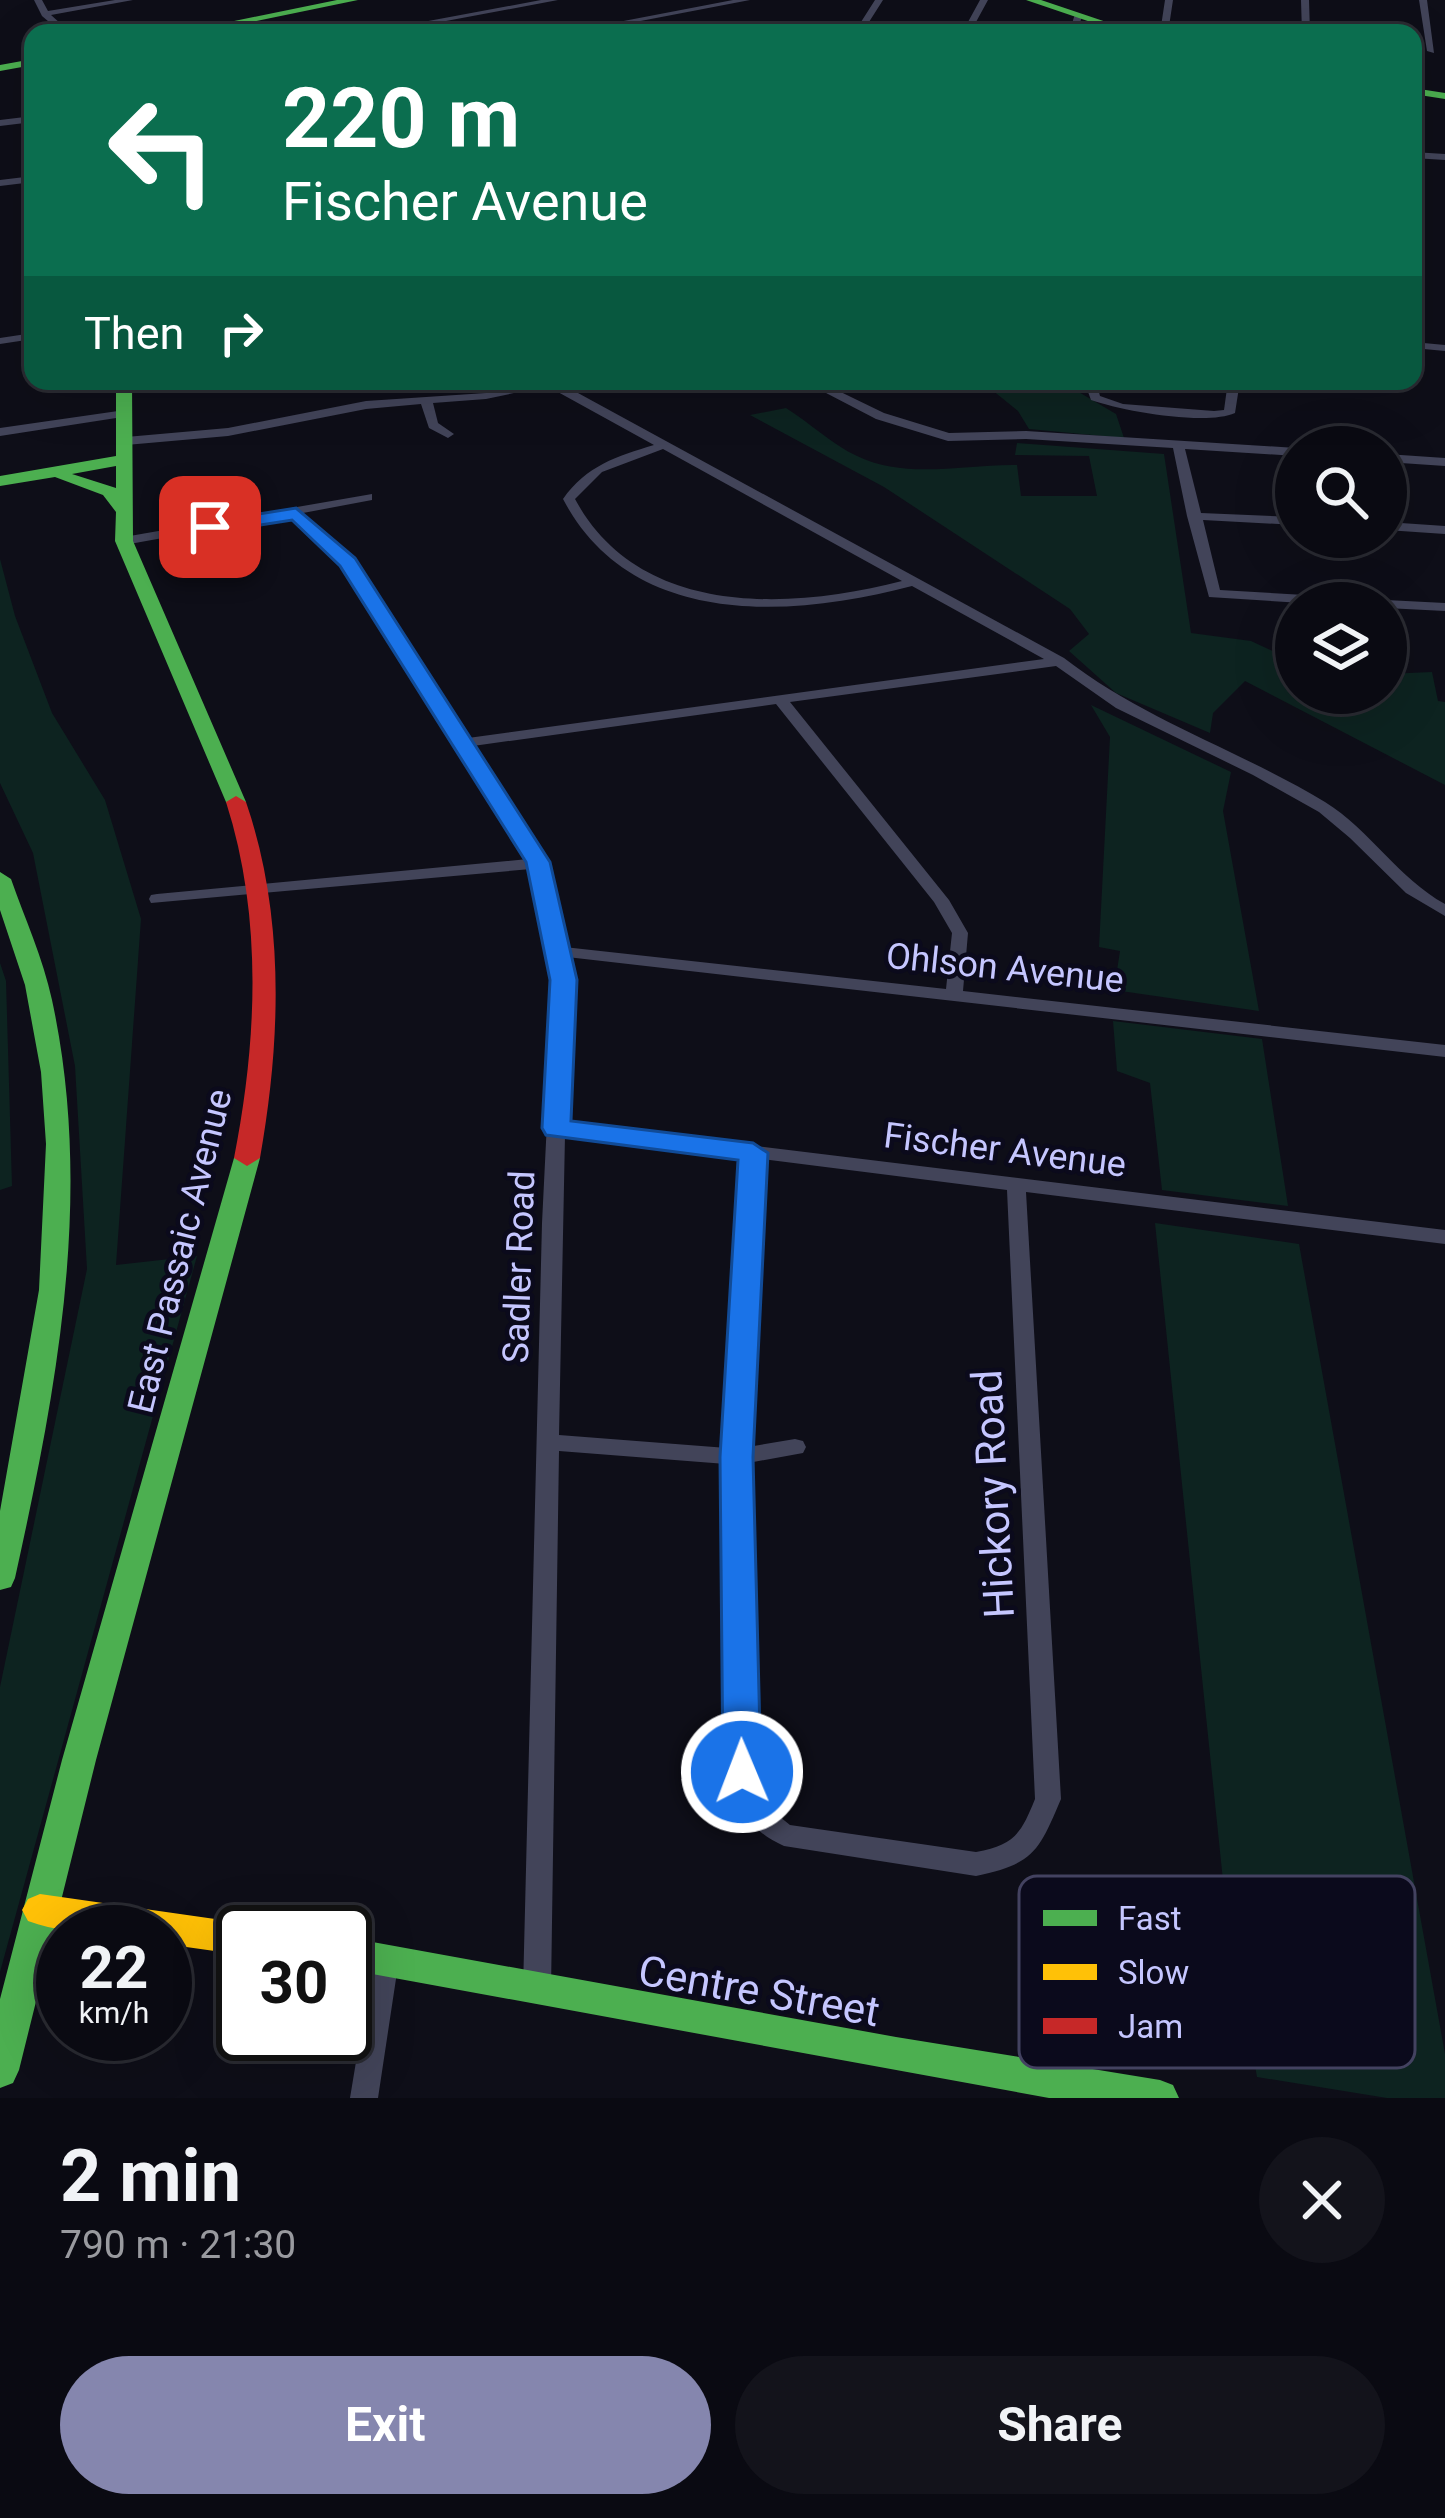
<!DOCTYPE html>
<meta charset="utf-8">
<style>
body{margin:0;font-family:Roboto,sans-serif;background:#13131b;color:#f1f3f6;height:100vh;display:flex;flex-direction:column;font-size:45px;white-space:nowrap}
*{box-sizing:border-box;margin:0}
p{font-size:39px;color:#999a9f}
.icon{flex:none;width:66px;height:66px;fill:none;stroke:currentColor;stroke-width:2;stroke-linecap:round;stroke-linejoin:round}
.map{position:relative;height:2098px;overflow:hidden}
.side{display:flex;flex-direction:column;background:#0a0a12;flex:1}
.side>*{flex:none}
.hud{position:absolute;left:24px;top:24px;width:1398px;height:366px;border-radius:24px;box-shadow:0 12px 48px #0002,0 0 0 3px #2a2b32;background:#0b6e4f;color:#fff;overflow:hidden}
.tools{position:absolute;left:1275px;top:426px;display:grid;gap:24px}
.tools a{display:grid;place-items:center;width:132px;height:132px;border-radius:50%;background:#0a0a12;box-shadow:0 12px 48px #0002,0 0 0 3px #2a2b32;font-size:60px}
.speed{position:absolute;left:36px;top:1905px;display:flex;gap:24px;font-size:60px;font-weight:700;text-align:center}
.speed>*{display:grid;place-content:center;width:156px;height:156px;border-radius:50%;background:#0a0a12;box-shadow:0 12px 48px #0002,0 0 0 3px #2a2b32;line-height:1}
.speed small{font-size:30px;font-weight:400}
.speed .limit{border:6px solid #111;border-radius:18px;background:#fff;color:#111}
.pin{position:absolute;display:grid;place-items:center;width:102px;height:102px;color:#fff;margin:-51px;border-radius:24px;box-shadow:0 6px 18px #0006}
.me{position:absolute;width:132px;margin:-66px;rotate:359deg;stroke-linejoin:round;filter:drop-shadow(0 0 9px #0008)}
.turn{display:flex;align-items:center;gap:42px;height:252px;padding:0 60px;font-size:54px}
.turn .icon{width:156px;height:156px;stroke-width:2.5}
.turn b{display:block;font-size:84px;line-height:102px}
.then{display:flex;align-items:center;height:114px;padding:0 60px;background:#0003;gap:24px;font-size:45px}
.round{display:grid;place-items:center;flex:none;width:126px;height:126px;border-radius:63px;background:#13131b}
.overview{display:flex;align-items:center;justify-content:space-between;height:204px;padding:0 60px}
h1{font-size:72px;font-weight:700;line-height:90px}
.cta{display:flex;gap:24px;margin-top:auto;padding:24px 60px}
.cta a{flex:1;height:138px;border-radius:72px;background:#8586ae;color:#fff;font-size:48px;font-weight:700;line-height:138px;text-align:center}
.cta a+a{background:#13131b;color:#f1f3f6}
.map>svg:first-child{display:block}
</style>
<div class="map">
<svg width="1445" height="2098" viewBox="0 0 1445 2098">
<rect width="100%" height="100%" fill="#0e0e18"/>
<!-- green -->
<path fill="#0d2320" d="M981 381H1060L1116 414 1124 438 1029 429 1018 411Z
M786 408C810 423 833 445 857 456 906 480 964 464 1017 465L1021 496H1097L1089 456 1015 455 1017 443 1164 454 1191 633 1251 641 1296 662V693H1386V674L1432 672 1438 701 1445 702V785L1245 681 1213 713 1210 733 1116 693 1069 651 1089 634 1070 609 884 487 750 415Z
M0 559 15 616 52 713 105 800 141 919 116 1265 197 1256 0 1972V1687L87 1269 75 1066 33 853 0 783Z
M1091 705 1231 772 1223 811 1259 1011 1114 990 1120 951 1099 947 1110 737Z
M0 963 6 981 12 1186 0 1190Z
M1113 1021 1262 1039 1288 1206 1162 1190 1150 1083 1117 1071Z
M1155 1223 1299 1244 1445 2054V2098H1387L1257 2077 1224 1890Z"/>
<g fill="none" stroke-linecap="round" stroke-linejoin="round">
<!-- street -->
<path fill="#424459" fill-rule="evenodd" d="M34 0H42L48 11 115 0H133L51 15 71 33H62L42 16Z
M541 0H558L382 33H364Z
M733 0H750L578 33H561Z
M875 0H883L862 33H854Z
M980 0H988L970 33H962Z
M1165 0H1173L1168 33H1160Z
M1301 0H1309L1310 33H1302Z
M1419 0H1427L1434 53 1427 51Z
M1075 14 1082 16 1077 33H1069Z
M33 116V122L0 126V120Z
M1413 152 1445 154V160L1413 158Z
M33 176V182L0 186V180Z
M33 333V339L0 344V338Z
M1413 342 1445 345V351L1413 348Z
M538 381H556L1064 658C1144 720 1239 750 1325 802 1370 830 1398 878 1445 904V916L1406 893 1350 838 1319 812 1253 775 1116 708 1056 666 790 702 949 900 968 933 963 991 1445 1045V1057L567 957 572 980 566 1123 1445 1230V1244L1026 1192 1061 1799C1039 1851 1034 1864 976 1876L784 1846C758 1835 742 1816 730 1791L726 1464 559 1451 551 1990 547 1999 537 2003 527 1999 523 1990 542 1223 554 980 531 869 151 903 149 899 151 895 157 894 528 859 360 586 291 515 124 545 117 541 124 537 372 494V500L303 513 370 581 468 738 1044 659 912 586C791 618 631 629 563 499 586 466 617 456 654 445L547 386 486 399 433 403 438 423 454 434 448 438 429 428 421 404 366 409 228 436 126 445 120 441 126 437 228 428 366 401 486 393ZM663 449 902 581C790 610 639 618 575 499L602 472ZM776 704 934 902 952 933 946 989 564 947 546 863 473 746ZM565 1135 743 1157 727 1448 559 1435ZM762 1159 1007 1190 1035 1799C1021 1834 1014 1845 976 1852L790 1825 760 1801 756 1791 748 1463 803 1453 806 1447 803 1441 795 1439 748 1447Z
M803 381H818L884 413 949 433 1026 431 1296 448V456L1185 449 1201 513 1296 517V525L1203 520 1220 590 1374 599 1380 602 1386 600 1445 603V611L1386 608V603H1302L1209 597 1187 516 1173 448 1026 439 948 441 876 419Z
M1084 381H1096L1100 396 1123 404 1214 411 1224 410 1228 381H1240L1235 413C1206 426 1122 411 1091 400Z
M125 410 129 412V416L0 436V428Z
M1386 454 1445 458V466L1386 462Z
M1386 522 1445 526V534L1386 530Z
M386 1947 396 1950 399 1959 378 2098H350L373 1959 376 1950Z"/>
<!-- fast -->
<path fill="#4caf50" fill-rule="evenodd" d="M337 0H358L198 33H176Z
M1026 0H1041L1139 33H1123Z
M33 59V65L0 71V65Z
M1413 88 1445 93V99L1413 94Z
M116 381H132L133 541 246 802 243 806H229L226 802 115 541 116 512 103 495 55 477 0 486V476L116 456ZM116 466V488L72 474Z
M0 872 11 879C25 919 43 958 52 1000 94 1194 57 1388 15 1578L11 1587 0 1590V1511L39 1290 46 1144 41 1072 25 985 0 910Z
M247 1150 260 1158 96 1760 19 2070 13 2083 0 2088V1999L62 1760 234 1158Z
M345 1937 896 2037 1160 2080 1173 2085 1179 2098H1049L345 1969Z"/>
<!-- slow -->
<path fill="#ffc107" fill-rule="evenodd" d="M40 1894 243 1923 258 1932H243V1955L165 1944V1932C120 1932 70 1937 28 1921L22 1910 28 1899Z"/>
<!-- jam -->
<path fill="#c62828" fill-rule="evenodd" d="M236 796 246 802C285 916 281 1040 260 1158L247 1166 234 1158C257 1041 263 917 226 802Z"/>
</g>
<!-- route -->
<path fill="#1a73e8" stroke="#114b97" stroke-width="3" d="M296 508 355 558 550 862 577 980 571 1121 753 1143 768 1153 753 1457 761 1772 756 1784 742 1789 729 1784 723 1772 720 1457 738 1160 546 1135 542 1128 550 980 526 862 340 566 292 520 210 533 200 527 210 522Z"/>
<g text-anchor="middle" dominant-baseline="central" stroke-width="9" stroke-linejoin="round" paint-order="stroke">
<!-- street labels -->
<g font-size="36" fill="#c5c6ff" stroke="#0b0a1c">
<text transform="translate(1005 968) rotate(6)">Ohlson Avenue</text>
<text transform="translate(1005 1150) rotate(7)">Fischer Avenue</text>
<text transform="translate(180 1251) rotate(-76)">East Passaic Avenue</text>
<text transform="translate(519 1267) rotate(-88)">Sadler Road</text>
</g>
<!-- near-street labels -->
<g font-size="42" fill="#c5c6ff" stroke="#0b0a1c">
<text transform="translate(993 1494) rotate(-93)">Hickory Road</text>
<text transform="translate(759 1991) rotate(10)">Centre Street</text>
</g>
</g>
<!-- legend -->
<rect x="1019" y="1876" width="396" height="192" rx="18" fill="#0b0a1c" stroke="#434260" stroke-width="3"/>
<rect x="1043" y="1910" width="54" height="16" fill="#4caf50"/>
<rect x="1043" y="1964" width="54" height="16" fill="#ffc107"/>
<rect x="1043" y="2018" width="54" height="16" fill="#c62828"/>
<g font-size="33" fill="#c5c6ff">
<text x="1118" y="1930">Fast</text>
<text x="1118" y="1984">Slow</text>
<text x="1118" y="2038">Jam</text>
</g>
</svg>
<div class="tools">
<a><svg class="icon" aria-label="search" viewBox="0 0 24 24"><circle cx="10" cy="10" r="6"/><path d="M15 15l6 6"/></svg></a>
<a><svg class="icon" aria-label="layers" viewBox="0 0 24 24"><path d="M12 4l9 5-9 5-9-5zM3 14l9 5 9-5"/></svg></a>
</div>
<div class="speed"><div>22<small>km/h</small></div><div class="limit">30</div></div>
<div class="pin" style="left:210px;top:527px;background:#d93025"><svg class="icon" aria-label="arrive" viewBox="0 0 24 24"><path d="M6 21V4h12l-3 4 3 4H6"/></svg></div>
<svg class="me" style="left:742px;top:1772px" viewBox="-20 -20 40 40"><circle r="17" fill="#1a73e8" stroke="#fff" stroke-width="3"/><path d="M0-11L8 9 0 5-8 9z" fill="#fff"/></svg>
<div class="hud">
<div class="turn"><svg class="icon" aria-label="left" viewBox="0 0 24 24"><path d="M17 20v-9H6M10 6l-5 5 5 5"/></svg><div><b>220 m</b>Fischer Avenue</div></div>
<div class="then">Then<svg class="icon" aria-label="right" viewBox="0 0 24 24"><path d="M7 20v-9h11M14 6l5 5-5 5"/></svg></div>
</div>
</div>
<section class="side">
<div class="overview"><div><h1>2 min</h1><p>790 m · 21:30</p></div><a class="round"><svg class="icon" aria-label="close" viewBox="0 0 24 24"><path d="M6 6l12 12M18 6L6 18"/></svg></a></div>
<div class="cta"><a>Exit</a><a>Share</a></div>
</section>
